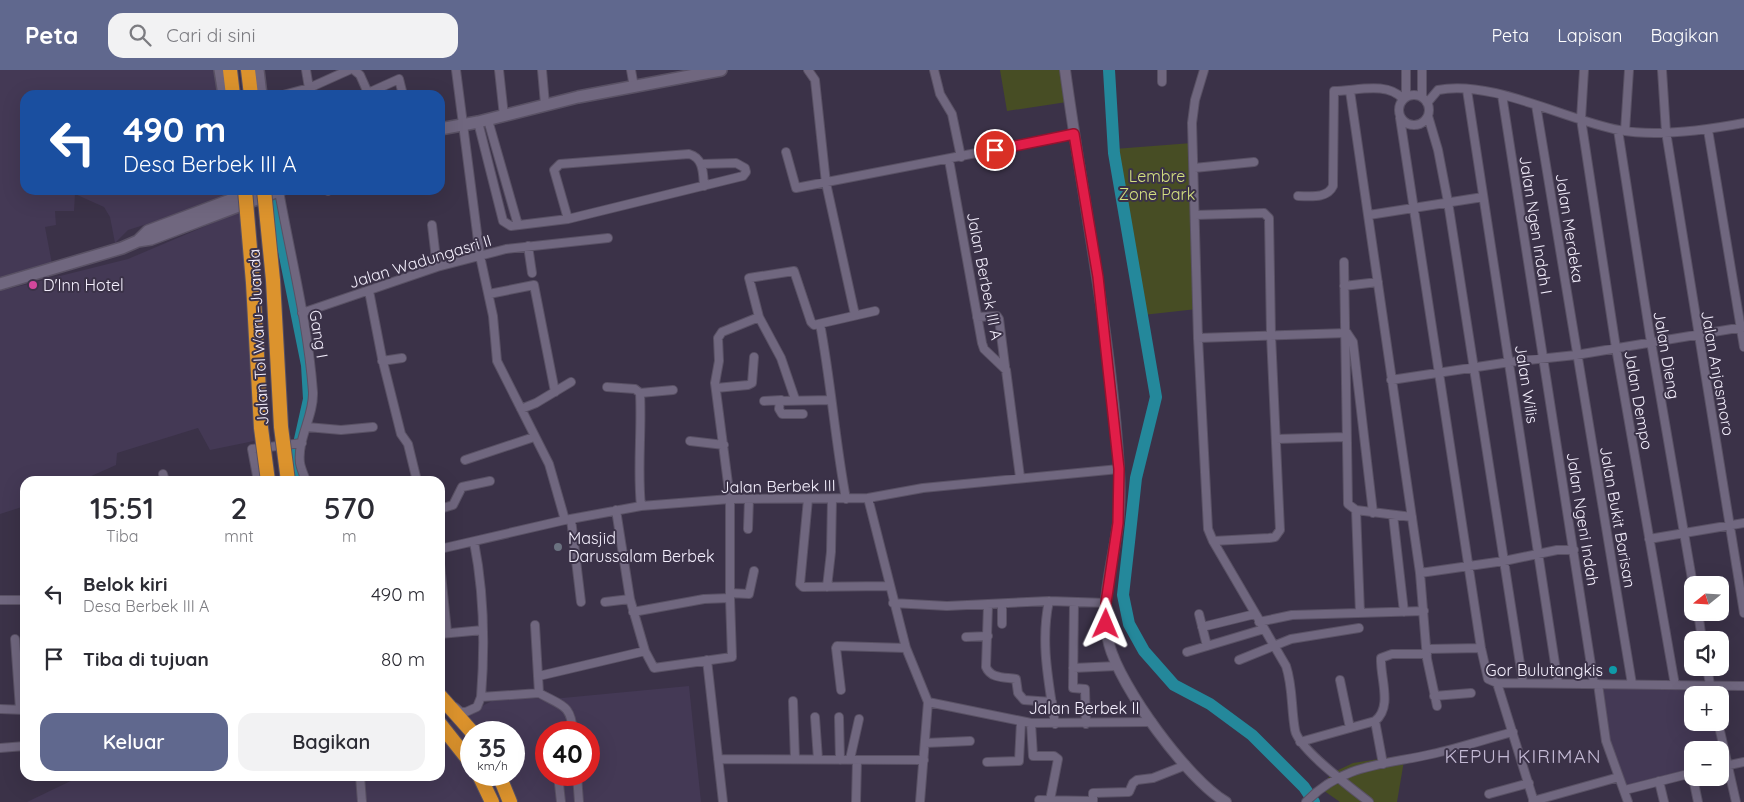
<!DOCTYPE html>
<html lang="id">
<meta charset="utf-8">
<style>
body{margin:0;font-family:Quicksand,sans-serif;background:#f2f2f3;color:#2b2b33;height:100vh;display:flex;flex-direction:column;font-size:19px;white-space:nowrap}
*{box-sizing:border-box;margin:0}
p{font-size:16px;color:#7c7c81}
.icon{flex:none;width:28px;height:28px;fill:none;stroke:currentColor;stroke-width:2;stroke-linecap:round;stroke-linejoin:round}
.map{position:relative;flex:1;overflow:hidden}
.details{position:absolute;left:20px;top:406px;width:425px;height:305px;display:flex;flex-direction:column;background:#fff;border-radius:15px;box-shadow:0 5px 20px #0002}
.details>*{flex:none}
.top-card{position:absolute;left:20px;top:20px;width:425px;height:105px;border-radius:15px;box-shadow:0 5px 20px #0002;background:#1a4fa0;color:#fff;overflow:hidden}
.needle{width:32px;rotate:252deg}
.tools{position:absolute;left:1684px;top:506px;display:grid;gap:10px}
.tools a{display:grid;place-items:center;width:45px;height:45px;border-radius:10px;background:#fff;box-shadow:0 5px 20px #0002;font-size:25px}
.speed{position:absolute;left:460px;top:651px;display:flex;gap:10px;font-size:25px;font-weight:700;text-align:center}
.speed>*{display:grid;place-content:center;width:65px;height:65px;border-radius:50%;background:#fff;box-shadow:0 5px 20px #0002;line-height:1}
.speed small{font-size:12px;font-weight:400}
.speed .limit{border:8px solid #d22;background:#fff;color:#111}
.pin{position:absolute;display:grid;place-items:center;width:42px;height:42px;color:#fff;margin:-21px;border:2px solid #fff;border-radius:50%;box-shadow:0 1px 5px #0007}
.me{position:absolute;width:55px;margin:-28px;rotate:1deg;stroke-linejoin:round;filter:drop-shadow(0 0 4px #0008)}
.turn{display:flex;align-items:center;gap:18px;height:105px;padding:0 20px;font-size:22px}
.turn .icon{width:65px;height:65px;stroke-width:2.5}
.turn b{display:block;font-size:35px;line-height:42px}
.eta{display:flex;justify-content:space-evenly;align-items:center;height:85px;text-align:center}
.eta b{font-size:30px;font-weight:600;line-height:35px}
.button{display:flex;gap:10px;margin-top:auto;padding:10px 20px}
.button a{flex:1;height:58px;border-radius:15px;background:#60688e;color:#fff;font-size:20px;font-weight:600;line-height:58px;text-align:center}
.button a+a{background:#f2f2f3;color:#2b2b33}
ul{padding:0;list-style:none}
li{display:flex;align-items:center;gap:15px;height:65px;padding:0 20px}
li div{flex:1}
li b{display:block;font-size:19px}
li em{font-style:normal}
header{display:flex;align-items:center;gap:30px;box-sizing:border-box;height:70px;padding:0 25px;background:#60688e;color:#fff}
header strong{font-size:24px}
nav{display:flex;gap:28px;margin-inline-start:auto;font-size:18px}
.search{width:350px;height:45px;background:#f2f2f3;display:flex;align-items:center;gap:12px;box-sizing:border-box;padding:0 18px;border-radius:15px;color:#7c7c81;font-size:19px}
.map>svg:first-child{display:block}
</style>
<header>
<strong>Peta</strong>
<div class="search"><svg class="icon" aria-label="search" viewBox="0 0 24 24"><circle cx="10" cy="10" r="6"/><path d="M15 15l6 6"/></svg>Cari di sini</div>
<nav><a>Peta</a><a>Lapisan</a><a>Bagikan</a></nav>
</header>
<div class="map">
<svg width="1744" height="732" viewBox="0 0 1744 732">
<rect width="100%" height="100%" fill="#3b3248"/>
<!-- built -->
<path fill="#443955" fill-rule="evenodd" d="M0 0H218L223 25H25V120H239L240 125 128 160 115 173 110 147 104 137 75 124 74 141H55L56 155 45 157 52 194 0 208Z
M241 141 254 371 210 380 198 358 117 383 116 395 80 411H25V436L0 444V221L128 189Z
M1600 612 1710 617 1711 625H1692V652L1717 653 1728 695 1720 697V680H1692V703L1625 718 1610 685Z
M689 616 701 732H27L81 706H440V657L500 627 552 629ZM471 662H514V705H471ZM546 662H589V705H546Z"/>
<!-- green -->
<path fill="#474d24" d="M1000 0H1062L1067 32 1007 41Z
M1192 73 1197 239 1143 245 1114 79Z
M1405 685 1397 732H1340L1320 718 1332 703 1353 693Z"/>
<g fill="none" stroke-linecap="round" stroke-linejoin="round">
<!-- river -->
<path stroke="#24889b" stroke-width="12" d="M1109 0 1114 83 1156 327 1136 408 1129 472 1123 525 1129 554 1144 581 1174 615 1210 634 1252 665 1304 717 1314 732
M273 127 307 295 309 329 294 396 300 411"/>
<!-- minor casing -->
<g stroke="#595164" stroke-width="10">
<path id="minor" d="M306 0 309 18
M354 0 360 5 368 23 399 9 403 25
M456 0 480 186 493 246 497 291 549 394 565 450
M499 0 504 46
M542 0 545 34
M631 0 634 17
M808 0 815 10 826 113 855 245
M934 0 940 24 952 44 961 87
M1162 0V12
M1204 0 1195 30 1192 53 1198 268 1208 459 1213 471 1286 596C1293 617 1291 638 1295 660 1298 679 1353 719 1369 732
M1406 0V27
M1422 0V27
M1584 0 1581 49 1616 278 1675 615
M1662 0 1666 62 1744 543
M1467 20 1558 613
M1350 21 1420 503 1427 589 1437 636
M1399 40a15 15 0 1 1 30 0a15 15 0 1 1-30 0Z
M283 25 309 18 349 0
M1502 25 1594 614
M1427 33 1438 20C1490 9 1566 50 1619 60 1656 67 1707 60 1744 53
M1536 35 1632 614
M1428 46 1438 80 1448 132 1523 613
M1400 48 1481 578 1488 609 1497 613 1744 616
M488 50 518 155
M478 52 503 151 511 156 568 149 743 106 746 102 745 98 736 93 702 94
M1618 60 1650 266 1693 515
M1708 60 1744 277
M1625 61 1629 0
M786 82 796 118 1074 64
M949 90 982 273 984 279 1006 300 1020 407
M1194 98 1254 92
M328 120V121
M279 121C291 188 308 254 313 322 314 346 297 369 300 393 301 399 304 405 306 411
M1298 126C1310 126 1327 129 1333 116L1334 21C1356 21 1387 11 1403 29
M1195 145 1264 143 1269 148 1271 265 1280 460 1275 467 1269 468 1213 471
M1369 145 1483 127
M568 149 554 100 560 94 689 84C704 88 703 104 704 116
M432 155 437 197
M528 176 532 203
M1344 192 1348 434 1356 440 1412 447
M1344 216 1378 212
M369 221 382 288 401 364 408 374 417 411
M489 224 534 215 555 322
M302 243 437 197 506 179 608 168
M977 247 997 246 999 249 1005 296
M820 254C831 312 835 370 846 429
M1347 263 1353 272 1373 443
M1198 268 1347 263
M382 291 402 288
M1391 310 1510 292 1576 285 1744 257
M607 317 635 319 640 323C642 361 637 399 641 436
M716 318 748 315 752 313 754 287
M640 323 673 320
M795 329 781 288 759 247 749 208 794 201 811 252 814 255 875 241
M764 331 781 330
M521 339 536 333 571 312
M803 344H782L779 339 780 331 831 330
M307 357 341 360 373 357
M1276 369 1346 367
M690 371 724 375
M465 390 534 367
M163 404 165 411
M258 411 252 379 302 373
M868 428 906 578 928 632 920 732
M808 429 800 514 803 517 888 516
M440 439 453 435 462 417 490 411
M616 440 630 529 645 581
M1356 440 1360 543
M1393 445 1404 542
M571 449 581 532
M748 459 749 429
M1649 469 1744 453
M440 479 565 450 641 436 730 429 868 428 923 418 1119 399
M440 494 447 562
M1420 503 1504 491 1557 480H1574
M827 517 831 482 832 429
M730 523 749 524 754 501
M0 530H25
M1049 531C1040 573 1049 613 1055 654
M605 532 630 529
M1074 532 1073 618 1085 619 1086 654
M893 533 947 536 1049 531 1106 533
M1002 534V554
M988 535 986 597C991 609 1005 607 1016 609L1018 623 1024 630 1052 632
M633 542 704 529 730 528V429L715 313 719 291 718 268 722 262 759 247
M1698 542 1702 570
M1199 544 1207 576
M1259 552 1292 545 1424 541
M535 555 539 623
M1202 557 1255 544
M440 564 483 560
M966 567 988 566
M15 569 20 639
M1427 579 1481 578
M1187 582 1264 559
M707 590 723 732
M1239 590 1291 569 1359 558
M1073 598 1117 596
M1707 598 1712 625
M539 606 645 581 654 598 732 587 730 528
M1340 610 1350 658
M1497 613 1534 732
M1598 614 1606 671 1628 732
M841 620 836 578 837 576 906 578
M539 623C562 636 571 634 573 662
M1434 626 1471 623
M481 627 539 623
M793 631 795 689
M928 632 1031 653 1152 652
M455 637 461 642H466L477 637 481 627C485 576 484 522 474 472
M0 639 25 640
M815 647 818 689
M839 647 840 690
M1375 651 1383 694
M1718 652 1736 732
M1031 653 1033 686H1054L1058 689 1050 730
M1300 672 1375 651C1393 637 1380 608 1381 588L1392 584H1427
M925 673 970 671
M0 678 25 676
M718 689 924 690
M850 689 859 649
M987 692 1019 691 1021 652
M1720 697 1744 692
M558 705 561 732
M577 705 579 732
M360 706 362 732
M1693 708 1698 732
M1659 711 1664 732
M1625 720 1692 703
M1489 724 1529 713
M1039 730 1093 731V723L1129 722 1133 713 1137 710 1153 708 1186 695
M1533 731 1619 707
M856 732 857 690
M1306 732C1342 694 1384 695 1432 684 1459 678 1486 669 1513 662"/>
</g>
<!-- tertiary casing -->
<g stroke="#595164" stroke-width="12">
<path id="tertiary" d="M1065 0C1083 133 1111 265 1119 399 1120 417 1120 436 1118 454 1113 492 1099 536 1109 574 1120 617 1188 710 1226 732"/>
</g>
<!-- secondary casing -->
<g stroke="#595164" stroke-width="14">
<path id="secondary" d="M220 0 224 25
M258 0 261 25
M440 59 478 52 578 27 721 0
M138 171 148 161 233 129 237 125 253 126
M0 214 122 178 138 171 151 169 281 120"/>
</g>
<!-- motorway casing -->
<g stroke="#595164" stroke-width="16">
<path id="motorway" d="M230 0 233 25
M248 0 251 25
M440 626 472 662
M440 654 471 693
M479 705 492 732
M499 705 510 732"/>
</g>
<!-- minor -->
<use href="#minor" stroke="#70677f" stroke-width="8"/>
<!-- tertiary -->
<use href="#tertiary" stroke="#70677f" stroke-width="10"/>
<!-- secondary -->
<use href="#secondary" stroke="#70677f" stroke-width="11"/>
<!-- motorway -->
<use href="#motorway" stroke="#dc932d" stroke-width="14"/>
<!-- motorway-bridge casing -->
<g stroke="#595164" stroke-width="16" stroke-linecap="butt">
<path id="motorway-bridge" d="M245 120 253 213 261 358 268 411
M264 120 273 210 281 357 288 411"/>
</g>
<!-- motorway-bridge -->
<use href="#motorway-bridge" stroke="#dc932d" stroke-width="14"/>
</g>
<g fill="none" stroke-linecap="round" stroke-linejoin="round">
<!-- route casing -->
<g stroke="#92132f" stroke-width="12">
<path id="route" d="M995 80 1074 64 1098 207 1119 399 1118 453 1106 533V554"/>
</g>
<!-- route -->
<use href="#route" stroke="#e11d48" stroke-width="9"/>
</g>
<!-- markers -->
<circle fill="#d1479c" stroke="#3b3248" stroke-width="2" cx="33" cy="215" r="5"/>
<circle fill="#6b7280" stroke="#3b3248" stroke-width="2" cx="558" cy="477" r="5"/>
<circle fill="#0f9aa8" stroke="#3b3248" stroke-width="2" cx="1613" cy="600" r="5"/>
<g text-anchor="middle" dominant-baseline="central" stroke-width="4" stroke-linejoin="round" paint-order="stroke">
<!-- park labels -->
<g font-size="16" fill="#d4e080" stroke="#3b3248">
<text x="1157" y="106">Lembre<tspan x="1157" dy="18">Zone Park</tspan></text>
</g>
<!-- street labels -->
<g font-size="16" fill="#f4effd" stroke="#3b3248">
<text transform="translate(1536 155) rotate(81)">Jalan Ngen Indah I</text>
<text transform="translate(1570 158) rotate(81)">Jalan Merdeka</text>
<text transform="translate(420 191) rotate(-17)">Jalan Wadungasri II</text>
<text transform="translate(985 206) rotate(79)">Jalan Berbek III A</text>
<text transform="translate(319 264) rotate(81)">Gang I</text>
<text transform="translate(258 267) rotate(-93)">Jalan Tol Waru–Juanda</text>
<text transform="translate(1667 285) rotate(80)">Jalan Dieng</text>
<text transform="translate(1718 303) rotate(80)">Jalan Anjasmoro</text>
<text transform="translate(1527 314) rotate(81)">Jalan Wilis</text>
<text transform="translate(1639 330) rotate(80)">Jalan Dempo</text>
<text transform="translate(778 416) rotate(-1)">Jalan Berbek III</text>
<text transform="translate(1618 447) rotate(80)">Jalan Bukit Barisan</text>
<text transform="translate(1583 449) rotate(81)">Jalan Ngeni Indah</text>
<text x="1084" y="638">Jalan Berbek II</text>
</g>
<!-- poi labels -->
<g font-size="16" fill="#f4effd" stroke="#3b3248" text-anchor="start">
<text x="43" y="215">D'Inn Hotel</text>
<text x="568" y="468">Masjid<tspan x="568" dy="18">Darussalam Berbek</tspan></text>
<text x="1603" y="600" text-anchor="end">Gor Bulutangkis</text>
</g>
<!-- quarter labels -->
<g font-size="19" letter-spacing="1" fill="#c4bad5" stroke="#3b3248">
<text x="1523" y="686">KEPUH KIRIMAN</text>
</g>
</g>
</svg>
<div class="tools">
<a><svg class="needle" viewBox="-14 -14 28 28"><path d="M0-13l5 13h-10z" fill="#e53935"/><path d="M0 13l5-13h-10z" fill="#7c7c81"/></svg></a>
<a><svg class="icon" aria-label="sound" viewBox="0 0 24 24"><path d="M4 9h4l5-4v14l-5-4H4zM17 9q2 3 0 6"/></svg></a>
<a>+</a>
<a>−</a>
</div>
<div class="speed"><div>35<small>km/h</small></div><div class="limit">40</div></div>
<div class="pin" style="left:995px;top:80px;background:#d93025"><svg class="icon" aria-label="arrive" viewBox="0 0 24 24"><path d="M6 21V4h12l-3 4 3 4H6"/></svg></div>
<svg class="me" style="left:1106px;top:554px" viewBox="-20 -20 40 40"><path d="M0-17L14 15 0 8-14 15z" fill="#e11d48" stroke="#fff" stroke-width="4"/></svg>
<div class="top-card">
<div class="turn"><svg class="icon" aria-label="left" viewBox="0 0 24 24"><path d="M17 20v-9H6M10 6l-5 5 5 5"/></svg><div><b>490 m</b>Desa Berbek III A</div></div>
</div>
<section class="details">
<div class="eta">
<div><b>15:51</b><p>Tiba</p></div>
<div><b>2</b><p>mnt</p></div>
<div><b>570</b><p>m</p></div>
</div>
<ul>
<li><svg class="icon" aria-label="left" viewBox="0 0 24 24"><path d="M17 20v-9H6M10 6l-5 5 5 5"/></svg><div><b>Belok kiri</b><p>Desa Berbek III A</p></div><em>490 m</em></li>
<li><svg class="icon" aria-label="arrive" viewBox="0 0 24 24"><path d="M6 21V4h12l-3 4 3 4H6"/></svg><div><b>Tiba di tujuan</b></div><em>80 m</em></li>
</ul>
<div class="button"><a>Keluar</a><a>Bagikan</a></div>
</section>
</div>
